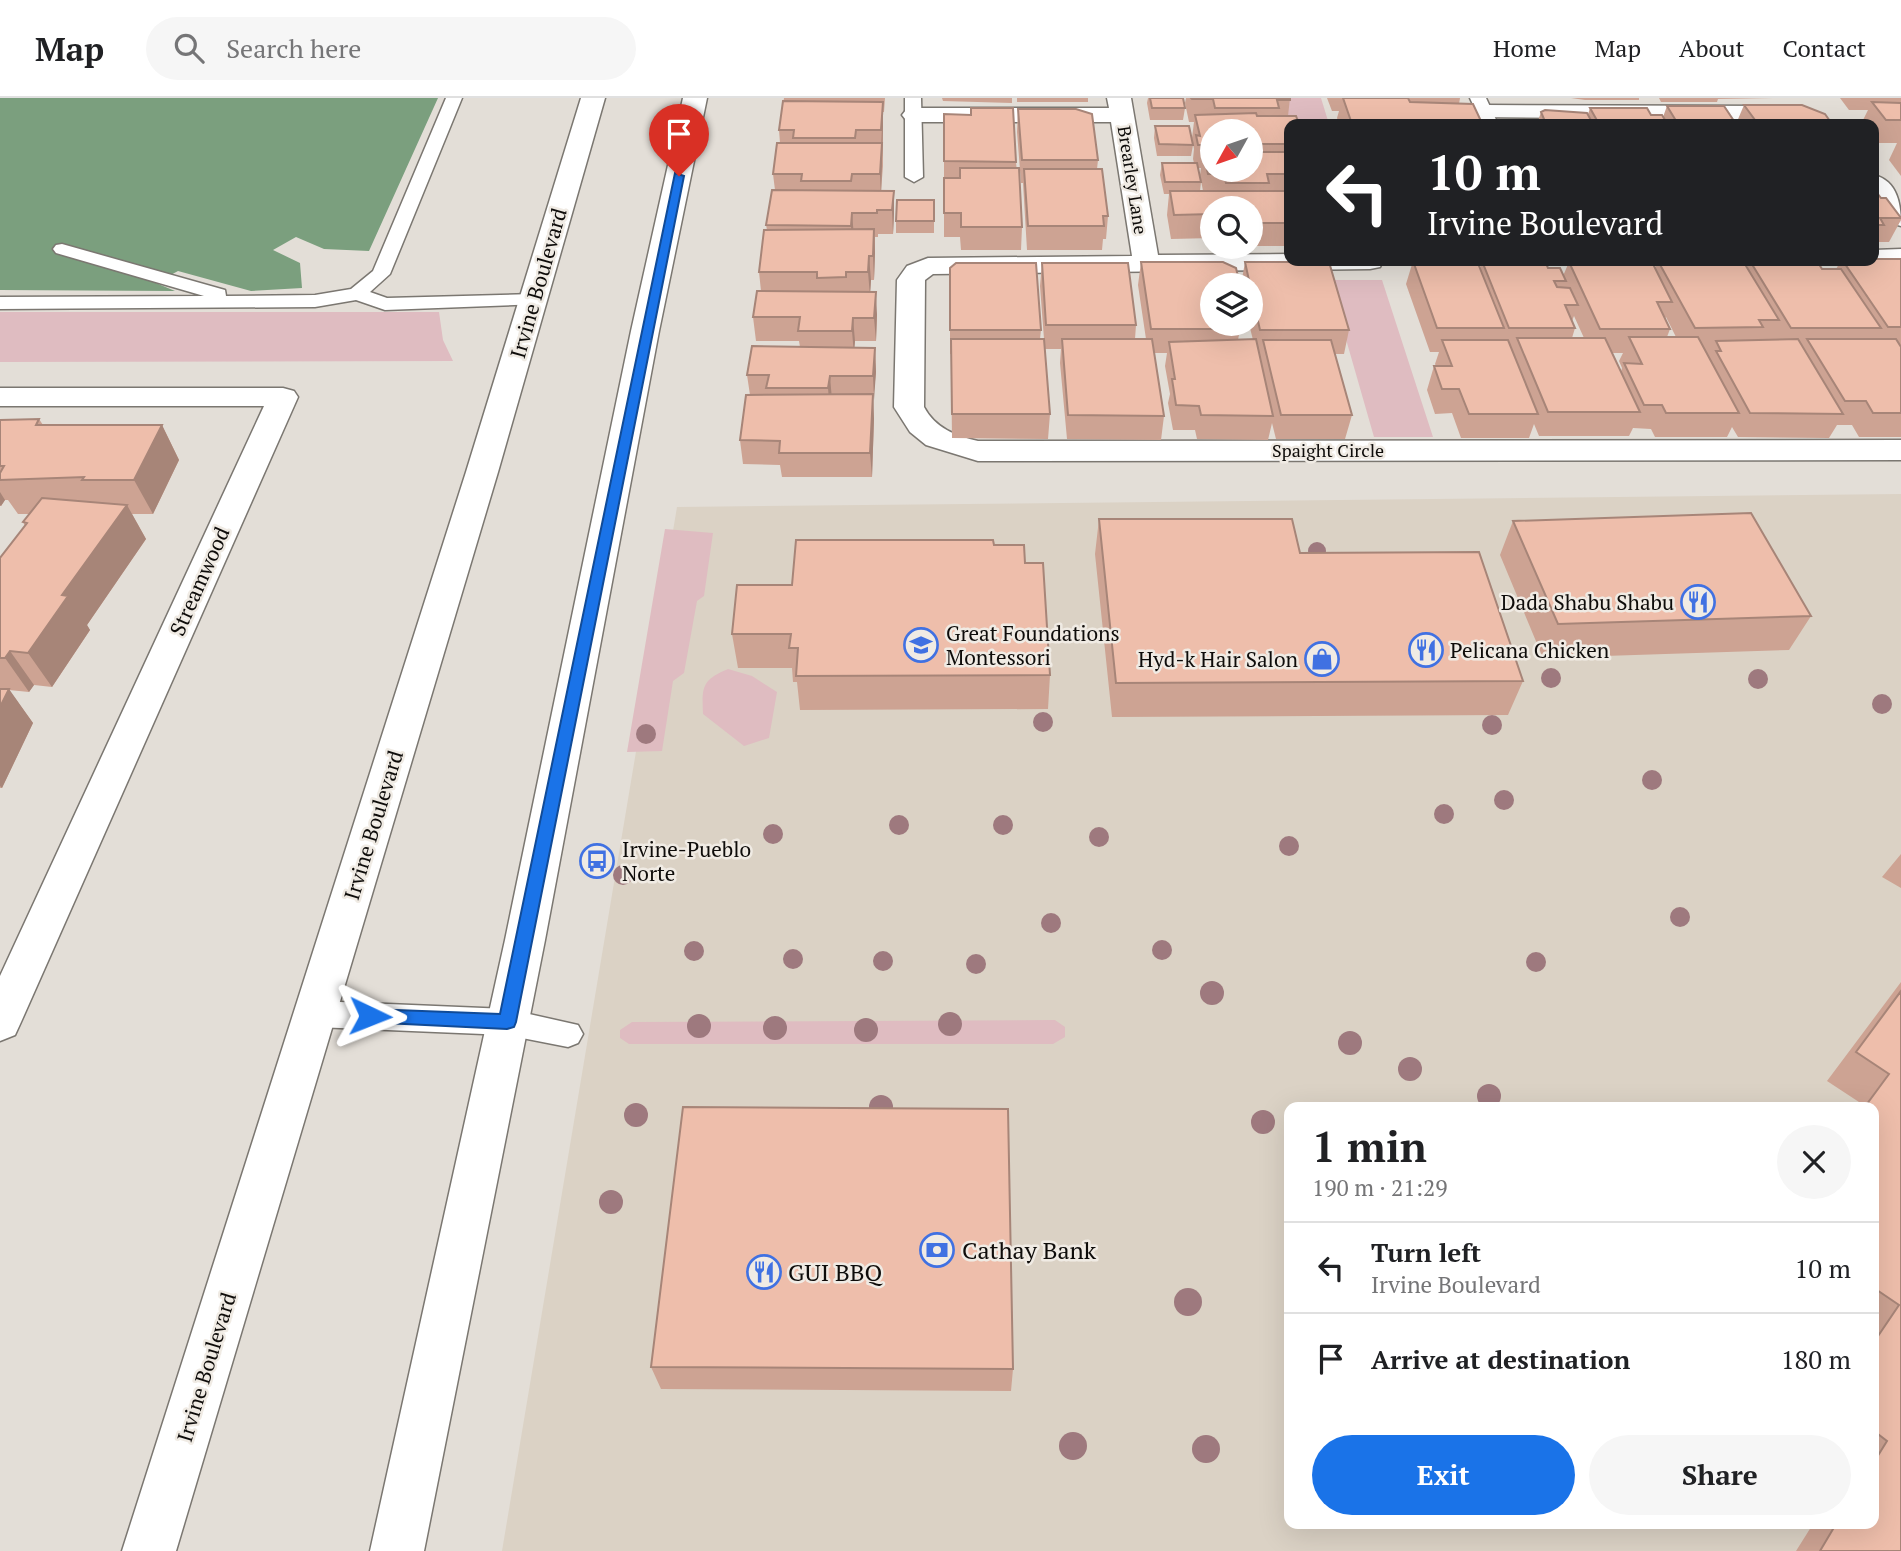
<!DOCTYPE html>
<meta charset="utf-8">
<style>
body{margin:0;font-family:"PT Serif",serif;background:#f6f6f6;color:#202124;height:100vh;display:flex;flex-direction:column;font-size:26px;white-space:nowrap}
*{box-sizing:border-box;margin:0}
p{font-size:23px;color:#757577}
.icon{flex:none;width:38px;height:38px;fill:none;stroke:currentColor;stroke-width:2;stroke-linecap:round;stroke-linejoin:round}
.map{position:relative;flex:1;overflow:hidden}
.side{position:absolute;left:1284px;top:1004px;width:595px;height:427px;display:flex;flex-direction:column;background:#fff;border-radius:14px;box-shadow:0 7px 28px #0002}
.side>*{flex:none}
.guide{position:absolute;left:1284px;top:21px;width:595px;height:147px;border-radius:14px;box-shadow:0 7px 28px #0002;background:#202124;color:#fff;overflow:hidden}
.needle{width:46px;rotate:230deg}
.buttons{position:absolute;left:1200px;top:21px;display:grid;gap:14px}
.buttons a{display:grid;place-items:center;width:63px;height:63px;border-radius:50%;background:#fff;box-shadow:0 7px 28px #0002;font-size:35px}
.pin{position:absolute;display:grid;place-items:center;width:60px;height:60px;color:#fff;margin:-72px -30px;border-radius:50% 50% 50% 0;rotate:-45deg;box-shadow:0 0 7px #0007}
.pin .icon{rotate:45deg}
.me{position:absolute;width:77px;margin:-38px;rotate:92deg;stroke-linejoin:round;filter:drop-shadow(0 0 5px #0008)}
.turn{display:flex;align-items:center;gap:24px;height:147px;padding:0 28px;font-size:32px}
.turn .icon{width:91px;height:91px;stroke-width:2.5}
.turn b{display:block;font-size:49px;line-height:60px}
.round{display:grid;place-items:center;flex:none;width:74px;height:74px;border-radius:37px;background:#f6f6f6}
.head{display:flex;align-items:center;justify-content:space-between;height:119px;padding:0 28px}
h1{font-size:42px;font-weight:700;line-height:52px}
.action{display:flex;gap:14px;margin-top:auto;padding:14px 28px}
.action a{flex:1;height:80px;border-radius:42px;background:#1a73e8;color:#fff;font-size:28px;font-weight:700;line-height:80px;text-align:center}
.action a+a{background:#f6f6f6;color:#202124}
ul{padding:0;list-style:none}
li{display:flex;align-items:center;gap:21px;height:91px;padding:0 28px;border-top:2px solid #e0e0e0}
li div{flex:1}
li b{display:block;font-size:26px}
li em{font-style:normal}
header{display:flex;align-items:center;gap:42px;box-sizing:border-box;height:98px;padding:0 35px;background:#fff;border-bottom:2px solid #e0e0e0}
header strong{font-size:33px}
nav{display:flex;gap:38px;margin-inline-start:auto;font-size:24px}
.search{width:490px;height:63px;background:#f6f6f6;display:flex;align-items:center;gap:18px;box-sizing:border-box;padding:0 24px;border-radius:38px;color:#757577;font-size:26px}
.map>svg:first-child{display:block}
</style>
<header>
<strong>Map</strong>
<div class="search"><svg class="icon" aria-label="search" viewBox="0 0 24 24"><circle cx="10" cy="10" r="6"/><path d="M15 15l6 6"/></svg>Search here</div>
<nav><a>Home</a><a>Map</a><a>About</a><a>Contact</a></nav>
</header>
<div class="map">
<svg width="1901" height="1453" viewBox="0 0 1901 1453">
<rect width="100%" height="100%" fill="#e3ded7"/>
<!-- built -->
<path fill="#dbd2c5" fill-rule="evenodd" d="M1901 396V1453H502L677 409ZM1290 1010H1874V1426H1290Z"/>
<!-- green -->
<path fill="#dfbcc1" d="M1282 0H1321L1329 26H1290Z
M1329 182H1382L1433 339H1374Z
M0 214H439L443 242 453 263 0 264Z
M665 431 713 435 704 498 697 503 684 575 673 583 662 653 627 654Z
M728 571 752 578 777 594 769 640 744 648 703 616C702 590 701 582 728 571Z
M1055 922 1065 929V939L1053 946H629L620 940V932L632 924Z"/>
<!-- water -->
<path fill="#7b9f7e" d="M0 0H438L369 153 324 151 296 139 273 152 300 165 302 190 251 193 178 173 156 185 175 193 0 192Z"/>
<g fill="none" stroke-linecap="round" stroke-linejoin="round">
<!-- service casing -->
<g stroke="#7b7771" stroke-width="3">
<path id="service" d="M446 0H462L390 176 370 194 387 200 533 196 542 202 540 206 385 212 356 202 315 209 0 211V199L204 198 56 155 53 151 56 147 62 146 225 192 226 198 315 197 351 191 373 173Z
M905 0H921L923 79 914 84 905 79Z
M1470 0H1486L1498 26H1482Z
M316 903 507 911 578 927 583 936 578 945 568 949 507 937 316 929 306 925 302 916 306 907Z"/>
</g>
<!-- minor casing -->
<g stroke="#7b7771" stroke-width="3">
<path id="minor" d="M1107 0H1131L1158 157 1290 156V163H1383L1380 169 1370 171 933 176 925 182 924 309C935 330 956 338 978 343L1901 342V362L978 363 926 347 910 334 894 309 897 182 907 168 928 160 1132 158 1111 24H914L906 22 902 17 906 12 914 10H1109Z
M1485 7 1793 8 1801 10 1805 15 1801 20 1793 22 1477 19 1473 14 1477 9Z
M1874 77C1898 83 1901 107 1901 128 1877 122 1874 98 1874 77Z
M1901 151V167L1874 168 1862 163H1874V152Z
M0 290H283L294 293 298 299 21 924 15 937 0 943V878L264 308H0Z"/>
</g>
<!-- primary casing -->
<g stroke="#7b7771" stroke-width="3">
<path id="primary" d="M581 0H605L498 374 176 1453H122L466 374Z
M683 0H707L659 233 545 842 424 1453H370L505 842 631 233Z"/>
</g>
<!-- service -->
<use href="#service" fill="#fff" fill-rule="evenodd"/>
<!-- minor -->
<use href="#minor" fill="#fff" fill-rule="evenodd"/>
<!-- primary -->
<use href="#primary" fill="#fff" fill-rule="evenodd"/>
</g>
<!-- trees -->
<g fill="#9e797e">
<circle cx="1317" cy="453" r="9"/>
<circle cx="1551" cy="580" r="10"/>
<circle cx="1758" cy="581" r="10"/>
<circle cx="1882" cy="606" r="10"/>
<circle cx="1043" cy="624" r="10"/>
<circle cx="1492" cy="627" r="10"/>
<circle cx="646" cy="636" r="10"/>
<circle cx="1652" cy="682" r="10"/>
<circle cx="1504" cy="702" r="10"/>
<circle cx="1444" cy="716" r="10"/>
<circle cx="899" cy="727" r="10"/>
<circle cx="1003" cy="727" r="10"/>
<circle cx="773" cy="736" r="10"/>
<circle cx="1099" cy="739" r="10"/>
<circle cx="1289" cy="748" r="10"/>
<circle cx="623" cy="777" r="10"/>
<circle cx="1680" cy="819" r="10"/>
<circle cx="1051" cy="825" r="10"/>
<circle cx="1162" cy="852" r="10"/>
<circle cx="694" cy="853" r="10"/>
<circle cx="793" cy="861" r="10"/>
<circle cx="883" cy="863" r="10"/>
<circle cx="1536" cy="864" r="10"/>
<circle cx="976" cy="866" r="10"/>
<circle cx="1212" cy="895" r="12"/>
<circle cx="950" cy="926" r="12"/>
<circle cx="699" cy="928" r="12"/>
<circle cx="775" cy="930" r="12"/>
<circle cx="866" cy="932" r="12"/>
<circle cx="1350" cy="945" r="12"/>
<circle cx="1410" cy="971" r="12"/>
<circle cx="1489" cy="998" r="12"/>
<circle cx="881" cy="1009" r="12"/>
<circle cx="636" cy="1017" r="12"/>
<circle cx="1263" cy="1024" r="12"/>
<circle cx="611" cy="1104" r="12"/>
<circle cx="1188" cy="1204" r="14"/>
<circle cx="1073" cy="1348" r="14"/>
<circle cx="1206" cy="1351" r="14"/>
</g>
<!-- wall -->
<path fill="#cda393" fill-rule="evenodd" d="M784 0H885L884 14H883V68L881 93H894V116L893 136H878V139H875V155L874 182H871L870 194 877 217 876 243H855L854 249 875 250 876 274 873 302 874 321 872 379H782L780 367 743 366 740 342 750 297 747 277 800 249 799 243H756L753 219 761 193 759 174 767 132 766 127 775 92 773 76 780 45 779 32Z
M942 0H1012V5L943 3Z
M1017 0H1088V4H1017Z
M1148 0H1183L1185 10 1183 22H1150L1147 5Z
M1186 0H1290L1288 18 1290 26V148H1251V110H1213V140L1171 141 1167 117 1169 96H1164L1160 77 1162 65H1194L1193 61 1194 51 1192 40 1194 24H1189L1185 5ZM1213 33H1251V72H1213ZM1198 70H1201L1200 77 1203 93H1200L1201 84Z
M1327 0H1460L1459 6 1481 23 1480 26H1339L1337 20 1339 13H1332Z
M1571 0H1639V2H1585Z
M1659 0H1773L1718 1 1717 4H1661Z
M1840 0H1901V78L1889 62 1897 45H1875L1874 26H1861L1868 12H1849Z
M1744 7 1832 26H1736Z
M1667 8 1736 26H1537L1541 14 1588 16 1590 10 1663 19Z
M1018 11 1098 62 1097 71 1108 118 1106 141H1103L1102 152H1027L1023 85H1021L1017 34Z
M1155 28 1193 47 1191 58H1157L1154 40Z
M944 63 1016 64 1022 129 1021 152H961L960 139H944Z
M1874 91 1881 100 1901 119V122L1889 144H1875L1874 145Z
M934 102V135H896V123Z
M1901 161V339H1859L1852 327H1837L1829 340 1738 339 1732 329 1727 339H1655L1651 331 1633 330 1629 338H1539L1534 326 1529 340H1461L1452 315 1435 316 1427 292 1434 268H1436L1435 266 1439 254H1430L1406 186 1413 163 1480 170 1482 163 1548 170 1563 178 1569 164 1655 170 1658 163 1747 169 1750 163 1822 171H1836L1841 163H1874ZM1574 218 1584 240H1572L1575 230 1572 223ZM1666 219 1676 239H1667L1670 231 1665 220ZM1612 255H1623L1619 263 1622 270 1621 274Z
M1141 164 1213 187 1240 231 1238 242H1253L1249 226H1251V187H1241L1245 164 1349 232 1344 256H1335L1352 317 1345 341H1276L1272 325 1268 342 1197 341 1195 332H1173L1168 305 1170 296 1165 268 1167 255H1154L1164 318 1161 342 1067 341 1060 265 1061 251H1045L1050 316 1048 341 952 340 951 256H950V170L1041 232 1040 241H1044L1040 188 1042 165 1136 227 1135 241H1146L1138 187Z
M39 321 43 327H162L179 362 153 416H132L146 441 87 527 90 532 52 589 34 587 29 594 9 592 33 625 2 690H0V460L25 428 23 424 30 416H18L8 402H5L1 408H0V322Z
M1099 421 1300 455 1523 583 1508 617 1112 619 1095 456Z
M1513 423 1811 518 1789 552 1543 560 1500 457Z
M994 447 1025 465 1050 577 1048 611 800 612 797 584H793L792 570H738L732 536 792 487Z
M1901 756V790L1882 779Z
M1901 884V1453H1796L1813 1426H1874V1010H1855L1859 1004 1827 983Z
M651 1269 1013 1271 1011 1293 661 1291Z"/>
<!-- shaded-wall -->
<path fill="#a78578" d="M883 4V26L881 99 880 76Z
M894 93V116L893 136 892 112Z
M852 115 854 139 852 151 851 128Z
M874 131 875 155 874 182 873 158Z
M869 158 871 182 870 198 868 174Z
M876 194 877 217 876 243 874 220Z
M853 220 855 243 854 257 852 233Z
M875 250 876 274 874 302 873 278Z
M830 278 832 302 830 315 828 290Z
M873 296 874 321 872 379 870 355Z
M162 327 179 362 153 416 134 382Z
M0 394 5 402 1 408 0 407Z
M127 407 146 441 87 527 90 532 52 589 28 555 62 497Z
M10 553 34 587 29 594 5 560Z
M9 591 33 625 2 690 0 688V609Z"/>
<!-- building -->
<path fill="#eebeab" stroke="#a78578" stroke-width="2" d="M1150 0H1183L1185 10H1152Z
M1191 0H1290V2H1277L1279 10H1215L1213 1H1192Z
M1343 0H1408L1410 4 1473 6 1481 23 1403 24 1404 26H1392L1391 23H1351Z
M783 3 883 4 881 32H856L855 40H793L794 32H779Z
M1872 4 1901 5V22H1886Z
M1744 7H1802L1825 16 1832 26H1758Z
M1667 8H1724L1736 26H1678Z
M971 10H1013L1016 64 944 63V16L971 17Z
M1590 10H1647L1651 17H1662L1665 22H1655L1657 26H1599Z
M1018 11H1076L1092 16 1098 62H1022Z
M1545 12 1587 15 1593 26H1546L1541 14Z
M1256 15 1257 18H1296L1299 26H1290V38H1287L1290 46H1251V33H1213V47H1198L1196 37 1200 38 1195 17Z
M1155 28H1189L1193 47 1159 46Z
M777 45H882L880 76H852L851 83H801L802 76H773Z
M1203 54H1213V72H1251V54H1290V76H1267L1269 85H1226L1224 76H1208Z
M1162 65H1197L1201 84H1165Z
M960 70H1019L1022 129H961V115H944V80H960Z
M1024 71H1102L1108 118H1103L1104 128H1028Z
M1874 91 1881 100H1886L1901 120H1880L1884 127H1874Z
M772 92 894 93 892 112H877V115H852L851 128 766 127Z
M1170 93H1290V125H1251V110H1213V116L1174 117Z
M897 102H934V123H896Z
M874 131 873 158H869L868 174H846V179L817 180V174H759L764 132Z
M1874 161H1901V229H1888L1843 163H1874Z
M1413 163H1477L1504 230H1437Z
M1482 163H1545L1548 170H1560L1566 183H1554L1557 189 1570 190 1578 207H1565L1575 230H1509Z
M1658 163H1743L1779 222H1759L1763 229 1695 230Z
M1750 163H1817L1822 171H1841L1881 230H1791Z
M1141 164H1223L1236 170 1240 187H1213V226H1239L1240 231H1151Z
M1245 164H1329L1349 232H1260L1251 192V187H1250Z
M1569 164H1652L1672 204H1657L1670 231H1600Z
M956 165H1036L1041 232H950V170Z
M1042 165H1128L1136 227H1046Z
M757 193 876 194 874 220H853L852 233H798L800 219H753Z
M1629 239H1698L1739 315H1666L1662 307H1644L1624 265 1642 266Z
M1517 240H1605L1640 314H1548Z
M951 241H1044L1050 316H952Z
M1062 241H1152L1164 318 1068 317Z
M1256 241 1273 318 1201 317 1199 308 1176 307 1172 281H1175L1169 244Z
M1798 241 1843 316 1750 315 1716 253H1721L1716 243Z
M1807 241H1896L1901 249V315H1873L1866 303H1845Z
M1263 242H1331L1352 317H1281Z
M1442 242H1508L1538 316H1469L1459 291H1442L1434 268H1452Z
M752 248 875 250 873 278H830L828 290H766L769 277H747Z
M873 296 870 355H779L780 343 740 342 746 297Z
M39 321 36 327H162L134 382H82L84 379 0 382V375L4 368H0V322Z
M42 400 127 407 62 497 68 498 28 555 10 553 5 560H0V460L27 425 23 424Z
M1751 415 1811 518 1558 526 1513 423Z
M1099 421H1292L1300 455 1479 454 1523 583 1116 585Z
M796 442H993L994 447H1024L1025 465H1043L1050 577 796 578 798 550H789L791 536H732L737 487H792Z
M0 591H9L0 609Z
M1901 893V1453H1820L1836 1426H1874V1364L1887 1343 1874 1333V1244L1899 1207 1874 1190V1010H1864L1889 976 1856 954Z
M683 1009 1008 1011 1013 1271 651 1269Z"/>
<!-- route -->
<path fill="#1a73e8" stroke="#114b97" stroke-width="2" d="M675 75 684 78 516 924 514 929 507 931 364 924 362 918 364 913 370 911 500 916Z"/>
<!-- icons -->
<defs>
<g id="restaurant-ring" transform="scale(1.75)"><circle r="9.5" fill="#f0ebe4" stroke="#4071e2" stroke-width="1.5"/><path d="M-5-6h1v4h1v-4h1v4h1v-4h1v5L-1.5 .5V6h-2V.5L-5-1ZM5-6V6H3V1.5H1.5Q1.5-4 5-6Z" fill="#4071e2"/></g>
<g id="school-ring" transform="scale(1.75)"><circle r="9.5" fill="#f0ebe4" stroke="#4071e2" stroke-width="1.5"/><path d="M0-5L7-2L0 1L-7-2ZM-4 1L0 2.5L4 1V4Q0 6-4 4Z" fill="#4071e2"/></g>
<g id="shop-ring" transform="scale(1.75)"><circle r="9.5" fill="#f0ebe4" stroke="#4071e2" stroke-width="1.5"/><path d="M-5-2.5h2.3a2.7 3.5 0 0 1 5.4 0H5L5.5 6h-11ZM-1.5-2.5h3a1.5 2.3 0 0 0-3 0Z" fill="#4071e2"/></g>
<g id="bus-ring" transform="scale(1.75)"><circle r="9.5" fill="#f0ebe4" stroke="#4071e2" stroke-width="1.5"/><path d="M-5-6H5V4H4V6H2V4H-2V6H-4V4H-5ZM-3.5-4V0h7V-4ZM-3.5 1.2v1.5H-2V1.2ZM2 1.2v1.5H3.5V1.2Z" fill="#4071e2"/></g>
<g id="bank-ring" transform="scale(1.75)"><circle r="9.5" fill="#f0ebe4" stroke="#4071e2" stroke-width="1.5"/><path d="M-6-4H6V4H-6ZM0-2.3a2.3 2.3 0 1 0 0 4.6a2.3 2.3 0 1 0 0-4.6Z" fill="#4071e2"/></g>
</defs>
<g fill-rule="evenodd">
<use href="#restaurant-ring" x="1698" y="504"/>
<use href="#school-ring" x="921" y="547"/>
<use href="#restaurant-ring" x="1426" y="552"/>
<use href="#shop-ring" x="1322" y="561"/>
<use href="#bus-ring" x="597" y="763"/>
<use href="#bank-ring" x="937" y="1152"/>
<use href="#restaurant-ring" x="764" y="1174"/>
</g>
<g text-anchor="middle" dominant-baseline="central" stroke-width="5" stroke-linejoin="round" paint-order="stroke">
<!-- far-street labels -->
<g font-size="18" fill="#0e0c0a" stroke="#f0ebe4">
<text transform="translate(1133 82) rotate(81)">Brearley Lane</text>
<text x="1328" y="352">Spaight Circle</text>
</g>
<!-- street labels -->
<g font-size="21" fill="#0e0c0a" stroke="#f0ebe4">
<text transform="translate(538 185) rotate(-74)">Irvine Boulevard</text>
<text transform="translate(199 483) rotate(-66)">Streamwood</text>
<text transform="translate(373 727) rotate(-73)">Irvine Boulevard</text>
<text transform="translate(206 1269) rotate(-73)">Irvine Boulevard</text>
</g>
<!-- poi labels -->
<g font-size="21" fill="#0e0c0a" stroke="#f0ebe4" text-anchor="start">
<text x="1674" y="504" text-anchor="end">Dada Shabu Shabu</text>
<text x="946" y="535">Great Foundations<tspan x="946" dy="24">Montessori</tspan></text>
<text x="1450" y="552">Pelicana Chicken</text>
<text x="1298" y="561" text-anchor="end">Hyd-k Hair Salon</text>
<text x="622" y="751">Irvine-Pueblo<tspan x="622" dy="24">Norte</tspan></text>
</g>
<!-- near-poi labels -->
<g font-size="24" fill="#0e0c0a" stroke="#f0ebe4" text-anchor="start">
<text x="962" y="1152">Cathay Bank</text>
<text x="788" y="1174">GUI BBQ</text>
</g>
</g>
</svg>
<div class="buttons">
<a><svg class="needle" viewBox="-14 -14 28 28"><path d="M0-13l5 13h-10z" fill="#e53935"/><path d="M0 13l5-13h-10z" fill="#757577"/></svg></a>
<a><svg class="icon" aria-label="search" viewBox="0 0 24 24"><circle cx="10" cy="10" r="6"/><path d="M15 15l6 6"/></svg></a>
<a><svg class="icon" aria-label="layers" viewBox="0 0 24 24"><path d="M12 4l9 5-9 5-9-5zM3 14l9 5 9-5"/></svg></a>
</div>
<div class="pin" style="left:679px;top:78px;background:#d93025"><svg class="icon" aria-label="arrive" viewBox="0 0 24 24"><path d="M6 21V4h12l-3 4 3 4H6"/></svg></div>
<svg class="me" style="left:370px;top:918px" viewBox="-20 -20 40 40"><path d="M0-17L14 15 0 8-14 15z" fill="#1a73e8" stroke="#fff" stroke-width="4"/></svg>
<div class="guide">
<div class="turn"><svg class="icon" aria-label="left" viewBox="0 0 24 24"><path d="M17 20v-9H6M10 6l-5 5 5 5"/></svg><div><b>10 m</b>Irvine Boulevard</div></div>
</div>
<section class="side">
<div class="head"><div><h1>1 min</h1><p>190 m · 21:29</p></div><a class="round"><svg class="icon" aria-label="close" viewBox="0 0 24 24"><path d="M6 6l12 12M18 6L6 18"/></svg></a></div>
<ul>
<li><svg class="icon" aria-label="left" viewBox="0 0 24 24"><path d="M17 20v-9H6M10 6l-5 5 5 5"/></svg><div><b>Turn left</b><p>Irvine Boulevard</p></div><em>10 m</em></li>
<li><svg class="icon" aria-label="arrive" viewBox="0 0 24 24"><path d="M6 21V4h12l-3 4 3 4H6"/></svg><div><b>Arrive at destination</b></div><em>180 m</em></li>
</ul>
<div class="action"><a>Exit</a><a>Share</a></div>
</section>
</div>
